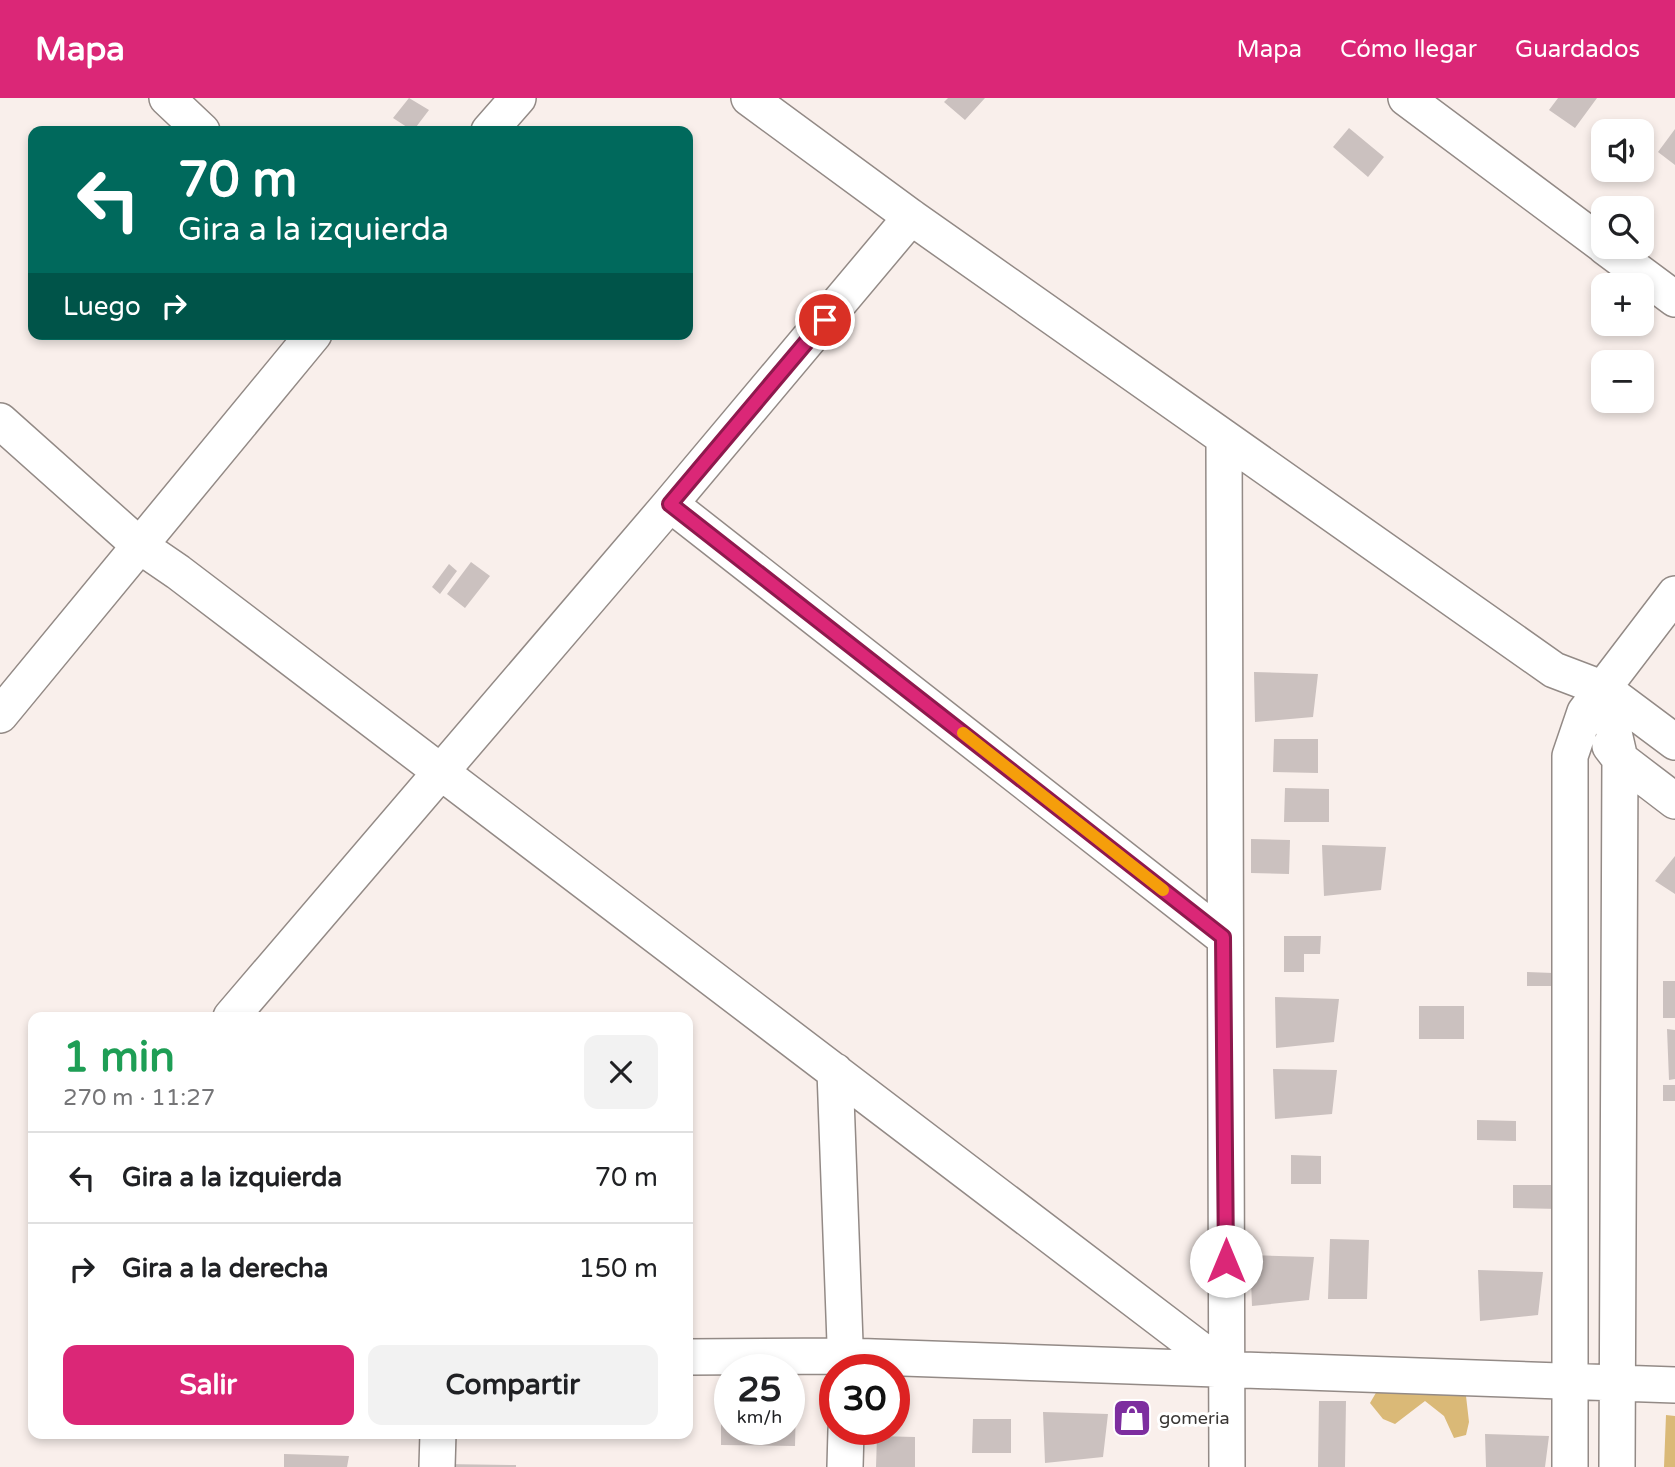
<!DOCTYPE html>
<html lang="es">
<meta charset="utf-8">
<style>
body{margin:0;font-family:"Varela Round",sans-serif;background:#f2f2f2;color:#202124;height:100vh;display:flex;flex-direction:column;font-size:26px;white-space:nowrap}
*{box-sizing:border-box;margin:0}
p{font-size:23px;color:#757577}
.icon{flex:none;width:38px;height:38px;fill:none;stroke:currentColor;stroke-width:2;stroke-linecap:round;stroke-linejoin:round}
.map{position:relative;flex:1;overflow:hidden}
.sheet{position:absolute;left:28px;top:914px;width:665px;height:427px;display:flex;flex-direction:column;background:#fff;border-radius:14px;box-shadow:0 4px 10px #0003}
.sheet>*{flex:none}
.guide{position:absolute;left:28px;top:28px;width:665px;height:214px;border-radius:14px;box-shadow:0 4px 10px #0003;background:#00695c;color:#fff;overflow:hidden}
.buttons{position:absolute;left:1591px;top:21px;display:grid;gap:14px}
.buttons a{display:grid;place-items:center;width:63px;height:63px;border-radius:14px;background:#fff;box-shadow:0 4px 10px #0003;font-size:35px}
.speed{position:absolute;left:714px;top:1256px;display:flex;gap:14px;font-size:35px;font-weight:700;text-align:center}
.speed>*{display:grid;place-content:center;width:91px;height:91px;border-radius:50%;background:#fff;box-shadow:0 4px 10px #0003;line-height:1}
.speed small{font-size:18px;font-weight:400}
.speed .limit{border:10px solid #d22;background:#fff;color:#111}
.pin{position:absolute;display:grid;place-items:center;width:60px;height:60px;color:#fff;margin:-30px;border:4px solid #fff;border-radius:50%;box-shadow:0 2px 7px #0007}
.me{position:absolute;width:77px;margin:-38px;rotate:0deg;stroke-linejoin:round;filter:drop-shadow(0 0 5px #0008)}
.turn{display:flex;align-items:center;gap:24px;height:147px;padding:0 35px;font-size:32px}
.turn .icon{width:91px;height:91px;stroke-width:2.5}
.turn b{display:block;font-size:49px;line-height:60px}
.then{display:flex;align-items:center;height:66px;padding:0 35px;background:#0003;gap:14px;font-size:26px}
.round{display:grid;place-items:center;flex:none;width:74px;height:74px;border-radius:14px;background:#f2f2f2}
.summary{display:flex;align-items:center;justify-content:space-between;height:119px;padding:0 35px}
h1{font-size:42px;font-weight:700;line-height:52px;color:#1e9e55}
.action{display:flex;gap:14px;margin-top:auto;padding:14px 35px}
.action a{flex:1;height:80px;border-radius:14px;background:#db2777;color:#fff;font-size:28px;font-weight:700;line-height:80px;text-align:center}
.action a+a{background:#f2f2f2;color:#202124}
ul{padding:0;list-style:none}
li{display:flex;align-items:center;gap:21px;height:91px;padding:0 35px;border-top:2px solid #e0e0e0}
li div{flex:1}
li b{display:block;font-size:26px}
li em{font-style:normal}
header{display:flex;align-items:center;gap:42px;box-sizing:border-box;height:98px;padding:0 35px;background:#db2777;color:#fff}
header strong{font-size:33px}
nav{display:flex;gap:38px;margin-inline-start:auto;font-size:24px}
.map>svg:first-child{display:block}
</style>
<header>
<strong>Mapa</strong>
<nav><a>Mapa</a><a>Cómo llegar</a><a>Guardados</a></nav>
</header>
<div class="map">
<svg width="1675" height="1369" viewBox="0 0 1675 1369">
<rect width="100%" height="100%" fill="#f9efeb"/>
<!-- green -->
<path fill="#dab977" d="M1455 1290 1466 1298 1469 1324 1466 1337 1454 1340 1444 1318 1425 1303 1395 1326 1383 1321 1370 1305 1377 1293Z
M1666 1317 1675 1318V1369H1664Z"/>
<!-- building -->
<path fill="#cbc1bf" d="M409 0 429 12 413 33 393 20Z
M948 0H985L965 22 944 4Z
M1558 0H1597L1575 30 1549 12Z
M1349 30 1384 59 1368 79 1333 49Z
M1675 31V67L1658 54Z
M471 464 490 478 465 510 447 496Z
M449 466 457 473 440 496 432 489Z
M1254 574 1318 576 1313 619 1255 624Z
M1274 641H1318V675L1273 674Z
M1285 690 1329 691V724H1284Z
M1251 741 1290 742 1289 776 1251 775Z
M1322 747 1386 749 1381 792 1324 798Z
M1675 758V796L1655 783Z
M1284 838H1321L1320 856H1304V874H1284Z
M1527 874 1553 875V888H1527Z
M1663 883H1675V920H1663Z
M1275 899 1339 901 1334 944 1276 950Z
M1419 908H1464V941H1419Z
M1667 931 1675 932V981L1669 982Z
M1273 971 1337 972 1332 1016 1275 1021Z
M1663 987H1675V1003H1663Z
M1477 1022 1516 1023V1043L1477 1042Z
M1291 1057 1321 1058V1086H1291Z
M1513 1087H1560V1111L1513 1110Z
M1330 1141 1369 1142 1367 1201H1328Z
M1250 1157 1314 1159 1309 1202 1252 1208Z
M1478 1172 1543 1174 1538 1217 1480 1223Z
M1319 1303H1346L1345 1369H1318Z
M721 1304H730V1332H789V1305H796L795 1348 721 1347Z
M1043 1314 1108 1316 1103 1359 1045 1365Z
M973 1321H1011V1355H972Z
M1485 1336 1549 1338 1545 1369H1486Z
M877 1338 915 1339V1369H876Z
M284 1356 349 1358 347 1369H284Z
M444 1366 516 1367V1369H444Z"/>
<g fill="none" stroke-linecap="round" stroke-linejoin="round">
<!-- minor casing -->
<g stroke="#938a86" stroke-width="38">
<path id="minor" d="M167 0 202 33
M749 0 911 119 1554 572 1604 591 1675 644
M1406 0 1603 147
M489 33 518 0
M1605 149 1675 201
M0 323 140 448 178 474 1227 1272
M1224 340 1227 1369
M670 406 1223 839
M1604 591 1620 661 1617 1369
M0 617 314 236
M1610 648 1620 661 1675 703
M231 919 670 406 911 119
M835 973 846 1272
M688 1259 846 1258 1675 1287
M437 1369 438 1335
M845 1369 846 1332
M1570 1369V658L1585 614 1675 496"/>
</g>
<!-- minor -->
<use href="#minor" stroke="#fff" stroke-width="35"/>
</g>
<g fill="none" stroke-linecap="round" stroke-linejoin="round">
<!-- route casing -->
<g stroke="#8e194d" stroke-width="18">
<path id="route" d="M825 222 670 406 1223 839 1226 1163"/>
</g>
<!-- route -->
<use href="#route" stroke="#db2777" stroke-width="12"/>
<!-- slow -->
<path stroke="#f59e0b" stroke-width="12" d="M963 635 1163 792"/>
</g>
<!-- icons -->
<defs>
<g id="shop-square" transform="scale(2.0125)"><rect x="-9" y="-9" width="18" height="18" rx="4" fill="#7d2e9f" stroke="#fff"/><path d="M-5-2.5h2.3a2.7 3.5 0 0 1 5.4 0H5L5.5 6h-11ZM-1.5-2.5h3a1.5 2.3 0 0 0-3 0Z" fill="#fff"/></g>
</defs>
<g fill-rule="evenodd">
<use href="#shop-square" x="1132" y="1320"/>
</g>
<g text-anchor="middle" dominant-baseline="central" stroke-width="6" stroke-linejoin="round" paint-order="stroke">
<!-- poi labels -->
<g font-size="18" fill="#393634" stroke="#fff" text-anchor="start">
<text x="1159" y="1320">gomeria</text>
</g>
</g>
</svg>
<div class="buttons">
<a><svg class="icon" aria-label="sound" viewBox="0 0 24 24"><path d="M4 9h4l5-4v14l-5-4H4zM17 9q2 3 0 6"/></svg></a>
<a><svg class="icon" aria-label="search" viewBox="0 0 24 24"><circle cx="10" cy="10" r="6"/><path d="M15 15l6 6"/></svg></a>
<a>+</a>
<a>−</a>
</div>
<div class="speed"><div>25<small>km/h</small></div><div class="limit">30</div></div>
<div class="pin" style="left:825px;top:222px;background:#d93025"><svg class="icon" aria-label="arrive" viewBox="0 0 24 24"><path d="M6 21V4h12l-3 4 3 4H6"/></svg></div>
<svg class="me" style="left:1226px;top:1163px" viewBox="-20 -20 40 40"><circle r="19" fill="#fff"/><path d="M0-13L10 11 0 6-10 11z" fill="#db2777"/></svg>
<div class="guide">
<div class="turn"><svg class="icon" aria-label="left" viewBox="0 0 24 24"><path d="M17 20v-9H6M10 6l-5 5 5 5"/></svg><div><b>70 m</b>Gira a la izquierda</div></div>
<div class="then">Luego<svg class="icon" aria-label="right" viewBox="0 0 24 24"><path d="M7 20v-9h11M14 6l5 5-5 5"/></svg></div>
</div>
<section class="sheet">
<div class="summary"><div><h1>1 min</h1><p>270 m · 11:27</p></div><a class="round"><svg class="icon" aria-label="close" viewBox="0 0 24 24"><path d="M6 6l12 12M18 6L6 18"/></svg></a></div>
<ul>
<li><svg class="icon" aria-label="left" viewBox="0 0 24 24"><path d="M17 20v-9H6M10 6l-5 5 5 5"/></svg><div><b>Gira a la izquierda</b></div><em>70 m</em></li>
<li><svg class="icon" aria-label="right" viewBox="0 0 24 24"><path d="M7 20v-9h11M14 6l5 5-5 5"/></svg><div><b>Gira a la derecha</b></div><em>150 m</em></li>
</ul>
<div class="action"><a>Salir</a><a>Compartir</a></div>
</section>
</div>
